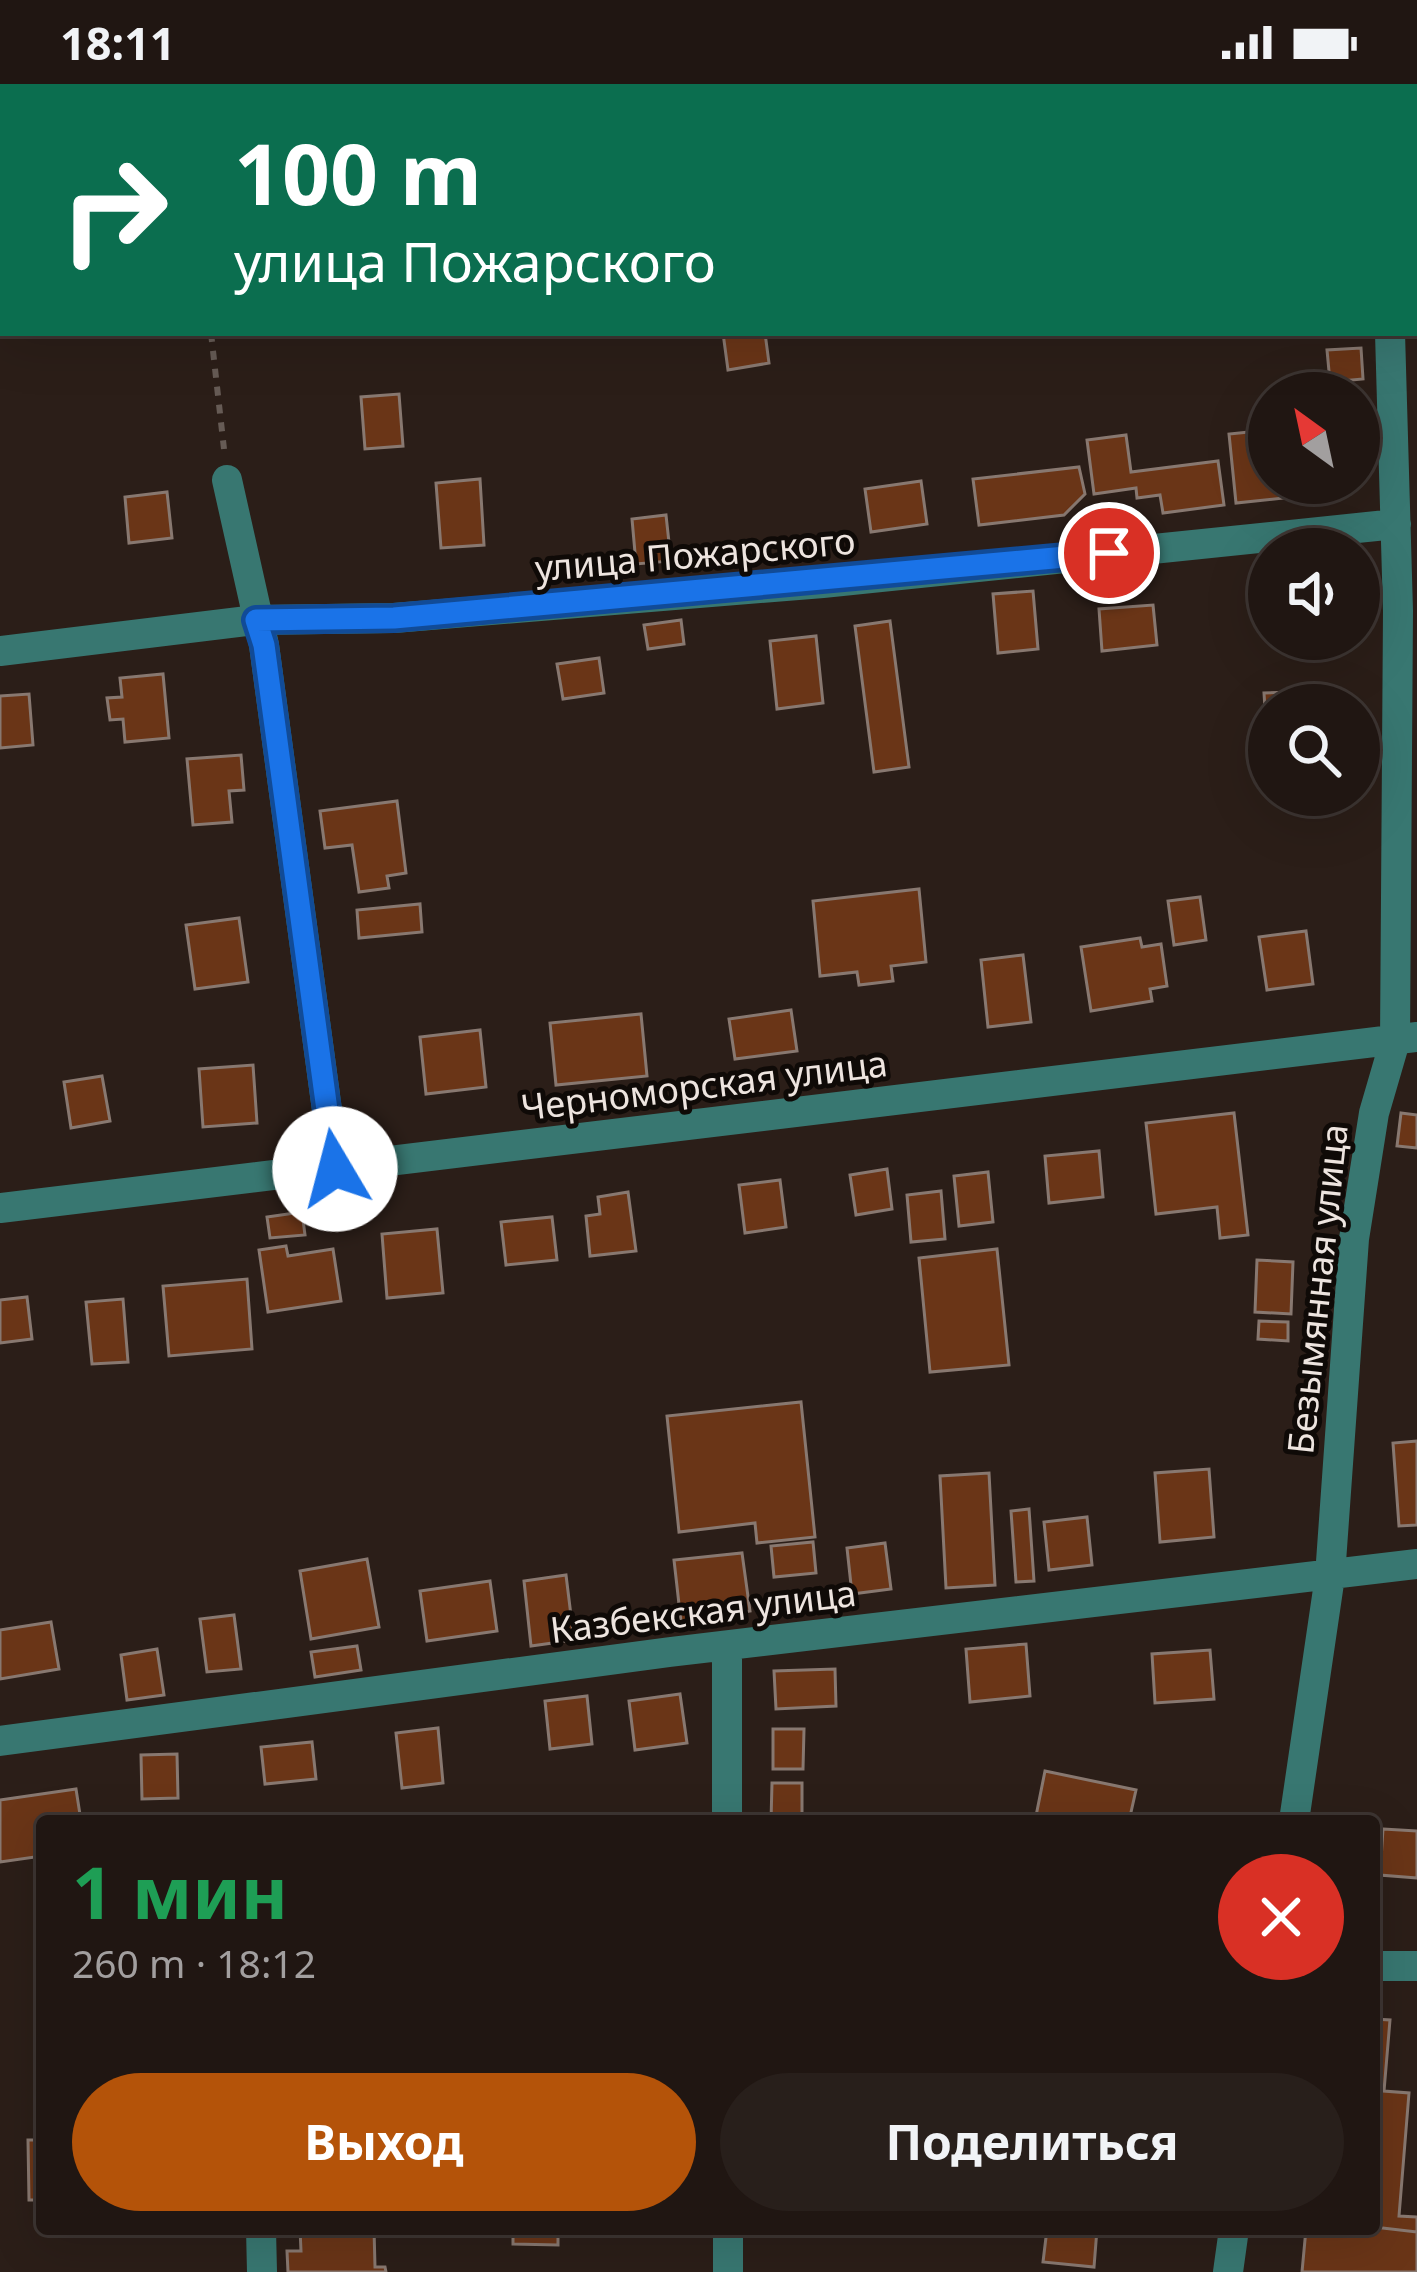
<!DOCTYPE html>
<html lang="ru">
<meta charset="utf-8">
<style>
body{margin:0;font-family:"Noto Sans",sans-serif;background:#281f1b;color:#f1f3f6;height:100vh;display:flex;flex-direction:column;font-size:45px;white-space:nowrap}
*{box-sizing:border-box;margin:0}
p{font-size:39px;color:#a29f9f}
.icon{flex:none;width:66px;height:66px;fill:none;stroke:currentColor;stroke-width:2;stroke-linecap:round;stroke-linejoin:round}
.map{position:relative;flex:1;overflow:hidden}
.side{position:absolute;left:36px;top:1731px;width:1344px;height:420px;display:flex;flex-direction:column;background:#201612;border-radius:12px;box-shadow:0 12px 48px #0002,0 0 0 3px #3d3532}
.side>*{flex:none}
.guide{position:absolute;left:0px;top:0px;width:1419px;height:252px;box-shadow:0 12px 48px #0002,0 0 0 3px #3d3532;background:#0b6e4f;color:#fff;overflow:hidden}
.needle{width:78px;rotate:327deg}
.buttons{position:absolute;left:1248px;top:288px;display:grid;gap:24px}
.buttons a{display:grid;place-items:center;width:132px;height:132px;border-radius:50%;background:#201612;box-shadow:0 12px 48px #0002,0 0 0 3px #3d3532;font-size:60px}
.pin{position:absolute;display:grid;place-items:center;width:102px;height:102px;color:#fff;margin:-51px;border:6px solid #fff;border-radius:50%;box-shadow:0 3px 12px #0007}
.me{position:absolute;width:132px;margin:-66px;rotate:352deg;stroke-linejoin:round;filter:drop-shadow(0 0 9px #0008)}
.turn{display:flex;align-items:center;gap:42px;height:252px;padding:0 36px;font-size:54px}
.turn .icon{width:156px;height:156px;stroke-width:2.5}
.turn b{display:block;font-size:84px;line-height:102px}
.round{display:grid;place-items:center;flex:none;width:126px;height:126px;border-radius:63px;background:#281f1b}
.summary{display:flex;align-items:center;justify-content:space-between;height:204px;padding:0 36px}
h1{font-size:72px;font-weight:700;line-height:90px;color:#1e9e55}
.cta{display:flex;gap:24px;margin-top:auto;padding:24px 36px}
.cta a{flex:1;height:138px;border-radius:72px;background:#b45309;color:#fff;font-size:48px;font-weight:700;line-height:138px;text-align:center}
.cta a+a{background:#281f1b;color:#f1f3f6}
.status{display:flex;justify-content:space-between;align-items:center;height:84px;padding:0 60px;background:#201612;direction:ltr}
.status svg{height:33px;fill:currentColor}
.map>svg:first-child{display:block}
</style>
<div class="status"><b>18:11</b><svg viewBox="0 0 49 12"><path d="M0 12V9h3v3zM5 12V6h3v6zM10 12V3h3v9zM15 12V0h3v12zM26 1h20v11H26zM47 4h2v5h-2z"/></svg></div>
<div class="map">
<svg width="1417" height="2188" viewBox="0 0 1417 2188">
<rect width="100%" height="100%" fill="#2b1e18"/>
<!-- building -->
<path fill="#6a3517" stroke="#887870" stroke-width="3" d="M398 0V3L342 1 347 0Z
M517 0H574V3H518Z
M624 0H705V3H624Z
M761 0H808L809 3H761Z
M935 0H981L982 3H936Z
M723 249H765L769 279 728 286Z
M1361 264 1363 295 1330 298 1327 266Z
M399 310 403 362 365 365 361 313Z
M1269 346V399H1291L1293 413 1236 419 1229 350Z
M1126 351 1131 388 1218 377 1224 421 1163 429 1160 411 1137 414 1136 404 1094 410 1087 356Z
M1079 383 1085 410 1064 431 979 441 973 395Z
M480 395 484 461 441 464 436 399Z
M921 397 927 440 871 448 865 405Z
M167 408 172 454 129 459 125 413Z
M666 431 671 477 636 480 632 435Z
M1033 507 1038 565 998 569 993 510Z
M1153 521 1157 561 1102 567 1099 525Z
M681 536 684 560 648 565 644 541Z
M890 537 909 683 874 688 855 542Z
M816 552 823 619 777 625 770 557Z
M599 574 604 609 563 615 557 580Z
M163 590 169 654 125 658 123 635 110 636 107 614 122 613 120 594Z
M1316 607 1317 621H1269L1267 657 1264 609Z
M29 610 33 661 0 664V612Z
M241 671 244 706 229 707 232 738 193 741 187 675Z
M397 717 406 789 387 792 389 804 359 808 352 761 325 764 320 727Z
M919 805 926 878 891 882 893 897 859 901 857 888 820 892 813 817Z
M1200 813 1206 856 1174 861 1168 817Z
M420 820 422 848 359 854 357 826Z
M239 834 248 898 195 905 186 841Z
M1306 847 1313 900 1267 906 1259 853Z
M1140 854 1142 863 1161 860 1167 902 1150 905 1152 917 1091 927 1081 863Z
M1023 871 1031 938 988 943 981 876Z
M791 926 797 967 735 975 729 935Z
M641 930 647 992 556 1001 550 939Z
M480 946 486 1003 426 1010 420 953Z
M253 981 257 1039 203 1043 199 985Z
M102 992 110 1037 71 1044 64 998Z
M1234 1029 1248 1151 1220 1154 1217 1123 1156 1130 1146 1039Z
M1401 1029 1417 1031V1064L1397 1062Z
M1099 1067 1103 1113 1049 1119 1045 1072Z
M887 1085 892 1125 856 1131 850 1091Z
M988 1088 993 1138 959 1142 954 1092Z
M780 1096 786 1143 745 1149 739 1101Z
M941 1107 945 1155 911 1158 907 1111Z
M628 1108 636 1167 590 1172 586 1132 600 1130 598 1113Z
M347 1121 349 1139 329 1142 327 1124Z
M302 1128 305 1151 270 1154 267 1133Z
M552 1133 557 1176 506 1181 501 1138Z
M437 1145 443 1209 387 1214 382 1150Z
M286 1162 288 1172 333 1165 341 1217 268 1228 259 1166Z
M997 1165 1009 1281 930 1288 919 1174Z
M1257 1176 1293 1178 1291 1230 1255 1228Z
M247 1195 252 1265 169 1272 163 1202Z
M27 1213 32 1255 0 1259V1216Z
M123 1215 128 1278 92 1280 86 1218Z
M1259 1237 1288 1238V1257L1258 1255Z
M801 1318 815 1453 757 1459 755 1439 679 1448 667 1332Z
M1417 1357V1441L1399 1442 1393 1359Z
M1209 1385 1214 1453 1160 1458 1155 1389Z
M989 1389 995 1501 946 1504 940 1392Z
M1029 1425 1034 1497 1016 1498 1011 1427Z
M1087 1433 1092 1481 1049 1486 1044 1438Z
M813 1458 816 1489 774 1493 771 1462Z
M885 1459 891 1505 852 1510 847 1464Z
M742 1469 750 1527 681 1538 674 1476Z
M367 1475 379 1543 311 1555 300 1487Z
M566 1491 574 1556 531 1562 524 1497Z
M490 1497 497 1547 427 1557 420 1507Z
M234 1531 241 1585 207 1588 200 1535Z
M51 1538 59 1585 0 1595V1546Z
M1026 1560 1030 1612 970 1618 966 1565Z
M357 1562 361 1586 315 1593 311 1568Z
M157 1565 164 1611 127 1616 121 1571Z
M1210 1566 1214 1615 1155 1619 1152 1570Z
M835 1585 836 1622 776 1625 774 1587Z
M680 1610 687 1659 635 1666 629 1617Z
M587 1612 592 1660 550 1665 545 1617Z
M438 1644 443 1699 402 1704 396 1649Z
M773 1645H804L803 1685H773Z
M312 1658 316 1695 265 1700 261 1663Z
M177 1670 178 1714 142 1715 141 1671Z
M1045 1687 1136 1706 1129 1737H1035Z
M772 1699H802V1737H771Z
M76 1705 81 1737H42V1772L0 1778V1716Z
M1383 1745 1417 1747V1794L1380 1791Z
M1374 1935 1390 1936 1384 2007 1409 2009 1399 2132 1417 2133V2148L1374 2143Z
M28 2056H42V2116H29Z
M1374 2143 1417 2148V2188H1302L1306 2145Z
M300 2145H374L375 2183H385L386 2188H288L287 2167H301Z
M513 2145H558V2161L513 2160Z
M1047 2145H1097L1094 2183 1043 2178Z"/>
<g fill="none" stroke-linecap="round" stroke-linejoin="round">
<!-- path -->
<path stroke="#665b55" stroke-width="6" stroke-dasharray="9 9" stroke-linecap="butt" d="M211 249 224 365"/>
<!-- minor -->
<path stroke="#387771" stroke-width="30" d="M187 0V3
M1383 0V3
M87 3 105 0
M0 18 3 17
M227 396 264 561 335 1085
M0 567 256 536 394 534 823 499 1396 440
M0 1124 1417 953
M727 1563V1737
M0 1657 670 1568 1417 1480
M1294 1737 1330 1492 1354 1155 1374 1029 1395 957 1398 527 1390 249
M1374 1882H1417
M261 2145 262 2188
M728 2145V2188
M1228 2188 1234 2145"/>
</g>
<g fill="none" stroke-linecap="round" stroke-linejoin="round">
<!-- route casing -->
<g stroke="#114b97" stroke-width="30">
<path id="route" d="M335 1085 264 561 256 536 394 534 1109 469"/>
</g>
<!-- route -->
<use href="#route" stroke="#1a73e8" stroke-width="21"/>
</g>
<g text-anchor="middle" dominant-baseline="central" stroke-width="10" stroke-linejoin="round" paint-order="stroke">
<!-- street labels -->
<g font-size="36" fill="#ede4df" stroke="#0f0a07">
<text transform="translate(695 470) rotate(-5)">улица Пожарского</text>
<text transform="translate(704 1001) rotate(-7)">Черноморская улица</text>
<text transform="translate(1317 1205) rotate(-84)">Безымянная улица</text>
<text transform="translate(703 1527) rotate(-7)">Казбекская улица</text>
</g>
</g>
</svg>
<div class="buttons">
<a><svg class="needle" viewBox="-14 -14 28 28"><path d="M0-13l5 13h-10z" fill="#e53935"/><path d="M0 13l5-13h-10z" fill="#a29f9f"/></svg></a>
<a><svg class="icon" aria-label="sound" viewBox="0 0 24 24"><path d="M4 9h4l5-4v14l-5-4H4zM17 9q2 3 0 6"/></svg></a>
<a><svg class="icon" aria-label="search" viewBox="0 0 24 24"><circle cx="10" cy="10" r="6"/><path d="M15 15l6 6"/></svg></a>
</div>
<div class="pin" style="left:1109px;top:469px;background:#d93025"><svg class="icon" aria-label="arrive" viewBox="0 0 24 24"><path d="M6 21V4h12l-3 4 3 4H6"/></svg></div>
<svg class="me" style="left:335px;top:1085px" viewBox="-20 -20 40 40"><circle r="19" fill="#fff"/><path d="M0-13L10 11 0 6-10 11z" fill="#1a73e8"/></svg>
<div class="guide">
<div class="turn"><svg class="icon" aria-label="right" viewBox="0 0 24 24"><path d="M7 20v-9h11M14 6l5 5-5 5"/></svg><div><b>100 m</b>улица Пожарского</div></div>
</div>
<section class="side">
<div class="summary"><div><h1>1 мин</h1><p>260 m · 18:12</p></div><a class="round" style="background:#d93025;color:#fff"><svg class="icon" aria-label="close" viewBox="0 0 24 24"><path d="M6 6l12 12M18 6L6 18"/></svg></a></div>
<div class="cta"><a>Выход</a><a>Поделиться</a></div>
</section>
</div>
